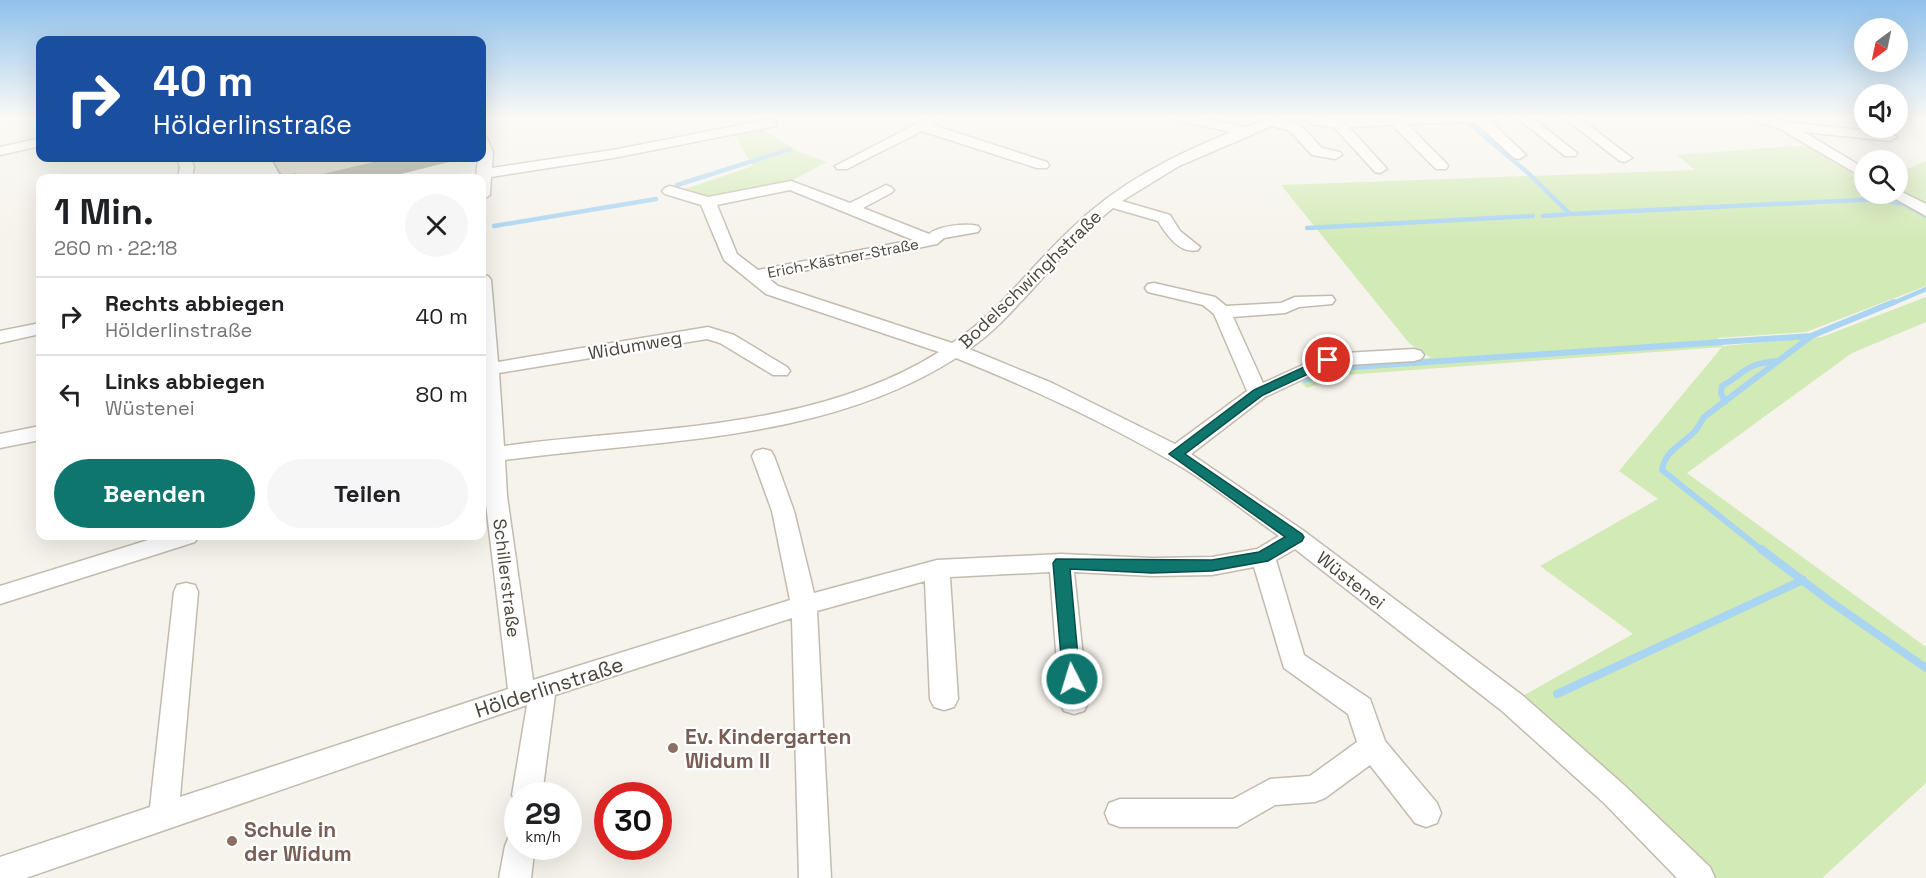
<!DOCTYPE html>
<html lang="de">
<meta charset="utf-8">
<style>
body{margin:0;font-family:"Space Grotesk",sans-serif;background:#f6f6f6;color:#202124;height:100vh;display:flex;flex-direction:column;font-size:22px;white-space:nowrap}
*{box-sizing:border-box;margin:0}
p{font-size:20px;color:#757577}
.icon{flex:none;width:33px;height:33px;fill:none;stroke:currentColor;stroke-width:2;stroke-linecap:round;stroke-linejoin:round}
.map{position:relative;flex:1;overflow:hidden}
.details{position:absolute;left:36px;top:174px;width:450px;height:366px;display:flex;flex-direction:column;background:#fff;border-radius:12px;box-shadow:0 6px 24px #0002}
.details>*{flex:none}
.top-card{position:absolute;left:36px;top:36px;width:450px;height:126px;border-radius:12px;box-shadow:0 6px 24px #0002;background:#1a4fa0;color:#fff;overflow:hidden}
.needle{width:39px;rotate:213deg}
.controls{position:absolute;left:1854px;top:18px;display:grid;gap:12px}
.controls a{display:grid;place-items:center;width:54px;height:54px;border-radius:50%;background:#fff;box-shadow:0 6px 24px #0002;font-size:30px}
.speed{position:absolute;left:504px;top:782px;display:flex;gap:12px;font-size:30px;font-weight:700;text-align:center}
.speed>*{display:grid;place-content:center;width:78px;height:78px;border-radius:50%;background:#fff;box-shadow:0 6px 24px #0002;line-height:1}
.speed small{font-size:15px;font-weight:400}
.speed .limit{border:9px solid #d22;background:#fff;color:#111}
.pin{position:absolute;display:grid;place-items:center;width:51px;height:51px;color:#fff;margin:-26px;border:3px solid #fff;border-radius:50%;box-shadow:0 2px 6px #0007}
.me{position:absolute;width:66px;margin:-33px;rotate:355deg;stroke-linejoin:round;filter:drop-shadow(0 0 4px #0008)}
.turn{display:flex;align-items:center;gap:21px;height:126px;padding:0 18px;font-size:27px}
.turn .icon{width:78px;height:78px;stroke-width:2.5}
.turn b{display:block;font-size:42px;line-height:51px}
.round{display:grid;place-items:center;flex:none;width:63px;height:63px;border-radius:32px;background:#f6f6f6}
.overview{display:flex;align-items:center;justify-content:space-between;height:102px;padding:0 18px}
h1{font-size:36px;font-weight:600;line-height:45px}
.action{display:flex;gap:12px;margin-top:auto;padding:12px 18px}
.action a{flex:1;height:69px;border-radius:36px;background:#0f766e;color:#fff;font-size:24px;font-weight:600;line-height:69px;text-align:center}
.action a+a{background:#f6f6f6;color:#202124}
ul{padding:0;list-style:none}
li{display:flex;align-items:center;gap:18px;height:78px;padding:0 18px;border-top:2px solid #e0e0e0}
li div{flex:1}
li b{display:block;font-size:22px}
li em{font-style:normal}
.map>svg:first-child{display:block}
</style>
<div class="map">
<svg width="1926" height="878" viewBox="0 0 1926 878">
<rect width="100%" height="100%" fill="#f6f3ec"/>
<!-- green -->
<path fill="#d2eab5" d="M759 127 797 151 827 162 785 184 710 200 679 191 753 166 733 132Z
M1806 145 1864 180V194H1887L1926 217V286L1806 332 1718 338 1723 346 1822 337 1926 297V322L1852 353 1687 473 1926 647V783L1822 878H1713L1519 698 1633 634 1540 566 1658 499 1619 471 1722 347 1346 375 1307 388 1299 381 1333 365 1431 358 1409 343 1281 185 1695 170 1677 155Z
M1926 161V205L1898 189V173Z"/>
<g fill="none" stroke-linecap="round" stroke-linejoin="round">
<!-- stream-far2 -->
<path stroke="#a9d4f2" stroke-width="4.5" d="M1470 124 1527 172 1570 214 1879 199 1904 204 1926 216
M677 185 790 149
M1543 216 1570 214
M494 226 656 199
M1307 228 1533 216
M1891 304 1926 289"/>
<!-- stream-far1 -->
<path stroke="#a9d4f2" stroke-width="6" d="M1305 380 1339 368 1811 336 1894 302
M1725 402 1721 393 1722 386C1748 371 1744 364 1778 361
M1763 551 1662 470C1665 451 1680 446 1693 433 1698 429 1700 423 1704 417L1810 337"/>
<!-- stream -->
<path stroke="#a9d4f2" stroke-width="8" d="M1761 549 1831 602 1926 668
M1557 694 1803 580"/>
<!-- street casing -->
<g stroke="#c2bbae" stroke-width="3">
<path id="street" d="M930 117H938L940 120 933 125 1047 162 1049 165 1047 168H1037L922 131 847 169H837L835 166Z
M1173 117H1198L1245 127 1272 117H1291L1285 121 1300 125 1322 148 1340 152 1342 155 1335 159 1312 155 1290 131 1272 126 1179 166 1122 201 1170 215 1180 231 1200 247 1198 250C1180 255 1166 234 1158 221L1113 208C1082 233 1056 263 1029 293 1010 313 992 334 969 349L1052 383 1175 444 1247 391 1214 314 1203 305 1148 292 1145 288 1148 284 1154 283 1215 297 1226 306 1281 303 1295 297 1332 296 1335 300 1332 304 1299 307 1285 313 1233 317 1263 383 1327 354 1414 349 1421 351 1424 355 1421 359 1414 361 1331 366 1265 397 1191 454 1304 531 1522 695 1624 785 1710 867 1715 878H1677L1604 803 1502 711 1295 549 1276 560 1304 655 1370 699 1385 741 1437 803 1441 813 1437 823 1426 827 1415 823 1370 765 1325 798 1315 802 1275 805 1237 827H1120L1109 823 1105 813 1109 803 1120 799H1233L1270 779 1310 776 1357 742 1348 714 1284 668 1254 567 1212 575 1152 576 1074 572 1088 703 1084 711 1074 714 1064 711 1060 703 1050 572 950 577 958 699 954 707 944 710 934 707 930 699 925 581 817 611 831 878H799L792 618 555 695 542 795H518V805L512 795 527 705 26 878H0V857L150 807 174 592 177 585 186 583 195 585 198 592 180 797 508 689 485 496 484 463H482V449H483L482 275 488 276 491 280 498 362 708 327 734 335 787 367 790 371 787 375H773L720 343 707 339 499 373 504 446C650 426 811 432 939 352L766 294 724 260 701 205 665 194 662 191 665 188 670 186 708 197 791 181 850 203 886 185 891 187 894 190 891 193 863 208 929 234C938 226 965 223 978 226L980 229 978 232 944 238 937 244 768 278 778 286 952 343C998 314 1031 266 1071 229 1117 184 1172 156 1231 132L1175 120ZM790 190 913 240 758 270 737 254 717 205ZM956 358C1028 387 1098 419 1166 458 1206 480 1242 510 1279 536L1257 549 1212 557 1152 558 1061 554 937 560 814 593 794 511 774 456 771 451 763 449 755 451 752 456 772 511 790 600 533 680 507 496 505 460C657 439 823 443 956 358Z
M1301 117 1338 119 1499 117 1497 120 1490 121 1526 155 1519 159 1514 158 1475 122 1407 124 1446 163 1448 166 1446 169H1436L1392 125 1349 127 1387 169 1380 173 1375 172 1334 127 1314 125Z
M1516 117H1531L1577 153 1575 156H1565Z
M1563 117H1578L1632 158 1625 162 1620 161Z
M1749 117H1769L1787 122 1890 133 1897 137 1890 141 1804 132 1864 168V178L1780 129 1751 120Z
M770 119 777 123 775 126 613 158 491 177 490 195 482 200V178H476L478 158H482V137L487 138 493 152 492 168 613 150Z
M40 138V146L0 155V147Z
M177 158H191L194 167 192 178H178L180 167Z
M1898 190 1926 204V216L1892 197 1890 194H1898Z
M40 323V334L0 343V331Z
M40 426V440L0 448V434Z
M161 536H199L195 542 0 604V586Z
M518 833V846H535L531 878H499L505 846 509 836Z"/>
</g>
<!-- street -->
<use href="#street" fill="#fff" fill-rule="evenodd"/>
</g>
<!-- wall -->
<path fill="#bab2a6" d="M271 158H464L385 178H281Z"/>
<!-- shaded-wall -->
<path fill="#979187" d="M394 158H464L385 178H309Z
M296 174 298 178H282V177Z"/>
<!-- building -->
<path fill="#d8cfc1" stroke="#979187" stroke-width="1.5" d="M271 158H394L309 178H298L296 174 282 177Z"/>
<!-- sky -->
<linearGradient id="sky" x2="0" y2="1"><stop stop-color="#8fc1ec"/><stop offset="0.49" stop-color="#fbfaf6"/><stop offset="1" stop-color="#fbfaf6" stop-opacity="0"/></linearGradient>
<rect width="1926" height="240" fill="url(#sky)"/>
<!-- route -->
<path fill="#0f766e" stroke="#0a4d48" stroke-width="1.5" d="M1328 356 1332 358 1334 360 1332 363 1263 395 1185 454 1302 534 1304 537 1302 541 1268 561 1212 571 1152 573 1070 569 1080 679 1078 684 1072 686 1065 684 1063 679 1053 563 1056 559 1212 560 1259 552 1285 537 1169 454 1254 390Z"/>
<!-- markers -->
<g fill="#8d6e63" stroke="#fff" stroke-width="2">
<circle cx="673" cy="748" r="6"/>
<circle cx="232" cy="841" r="6"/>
</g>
<g text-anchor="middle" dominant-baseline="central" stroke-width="4.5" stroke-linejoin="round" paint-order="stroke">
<!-- far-street labels -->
<g font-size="15" fill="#4b4439" stroke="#fff">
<text transform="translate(843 258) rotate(-11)">Erich-Kästner-Straße</text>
</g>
<!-- street labels -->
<g font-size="18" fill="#4b4439" stroke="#fff">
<text transform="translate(1030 279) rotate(-44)">Bodelschwinghstraße</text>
<text transform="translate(635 345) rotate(-10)">Widumweg</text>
<text transform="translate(507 578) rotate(83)">Schillerstraße</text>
<text transform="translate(1351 580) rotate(38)">Wüstenei</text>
</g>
<!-- near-street labels -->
<g font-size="21" fill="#4b4439" stroke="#fff">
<text transform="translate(549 687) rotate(-18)">Hölderlinstraße</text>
</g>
<!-- near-education labels -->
<g font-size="21" font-weight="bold" fill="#785e54" stroke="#fff" text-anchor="start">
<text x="685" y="736">Ev. Kindergarten<tspan x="685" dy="24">Widum II</tspan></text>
<text x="244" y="829">Schule in<tspan x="244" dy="24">der Widum</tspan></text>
</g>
</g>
</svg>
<div class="controls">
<a><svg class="needle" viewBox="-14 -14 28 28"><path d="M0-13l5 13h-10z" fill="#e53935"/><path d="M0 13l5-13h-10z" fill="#757577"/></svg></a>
<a><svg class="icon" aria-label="sound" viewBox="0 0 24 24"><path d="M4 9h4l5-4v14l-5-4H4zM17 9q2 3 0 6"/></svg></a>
<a><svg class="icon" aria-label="search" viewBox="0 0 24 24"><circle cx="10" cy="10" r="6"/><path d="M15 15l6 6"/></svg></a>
</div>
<div class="speed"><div>29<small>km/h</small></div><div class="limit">30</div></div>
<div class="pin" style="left:1328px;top:360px;background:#d93025"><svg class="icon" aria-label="arrive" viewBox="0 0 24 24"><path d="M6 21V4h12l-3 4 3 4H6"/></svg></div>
<svg class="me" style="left:1072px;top:679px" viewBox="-20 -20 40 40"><circle r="17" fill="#0f766e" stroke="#fff" stroke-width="3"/><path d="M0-11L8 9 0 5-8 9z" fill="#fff"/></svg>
<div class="top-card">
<div class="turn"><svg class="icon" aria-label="right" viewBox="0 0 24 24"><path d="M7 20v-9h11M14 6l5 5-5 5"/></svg><div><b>40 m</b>Hölderlinstraße</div></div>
</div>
<section class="details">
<div class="overview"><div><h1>1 Min.</h1><p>260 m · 22:18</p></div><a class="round"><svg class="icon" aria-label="close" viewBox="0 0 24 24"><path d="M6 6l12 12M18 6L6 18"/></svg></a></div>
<ul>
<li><svg class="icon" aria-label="right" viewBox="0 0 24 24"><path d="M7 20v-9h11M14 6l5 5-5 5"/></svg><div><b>Rechts abbiegen</b><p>Hölderlinstraße</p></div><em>40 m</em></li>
<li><svg class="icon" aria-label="left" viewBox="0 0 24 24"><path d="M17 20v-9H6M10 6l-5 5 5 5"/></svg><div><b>Links abbiegen</b><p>Wüstenei</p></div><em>80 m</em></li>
</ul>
<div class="action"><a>Beenden</a><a>Teilen</a></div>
</section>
</div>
